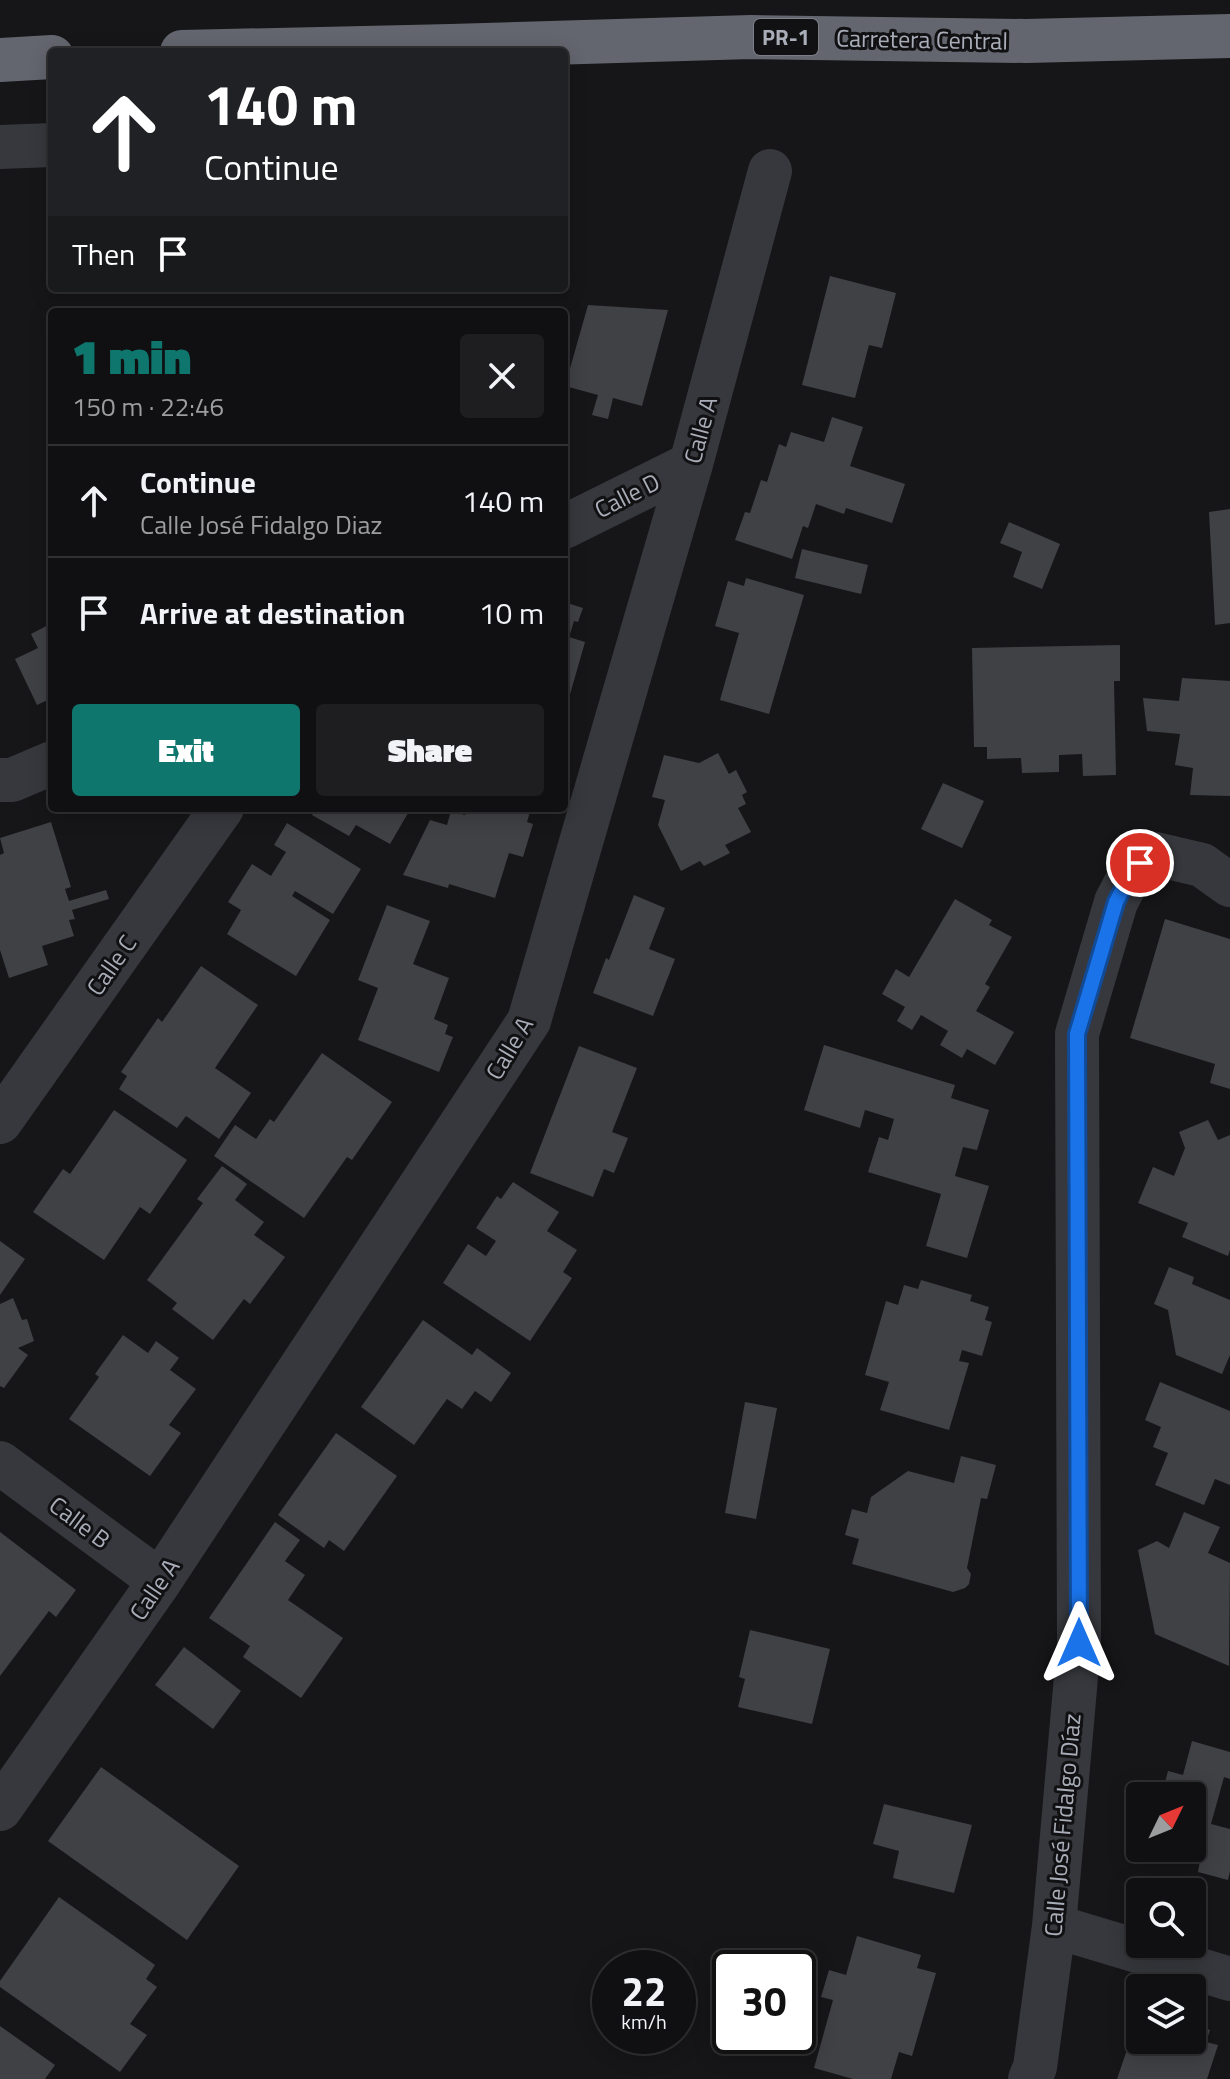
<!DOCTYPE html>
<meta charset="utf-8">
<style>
body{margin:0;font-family:"Titillium Web",sans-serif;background:#1e1e20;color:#f1f3f6;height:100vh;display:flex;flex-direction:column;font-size:30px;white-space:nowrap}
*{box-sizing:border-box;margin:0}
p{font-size:26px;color:#9c9d9f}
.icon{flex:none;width:44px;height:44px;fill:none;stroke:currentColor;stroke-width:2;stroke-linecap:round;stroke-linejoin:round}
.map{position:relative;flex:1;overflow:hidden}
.details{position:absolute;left:48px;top:308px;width:520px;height:504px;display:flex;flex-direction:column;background:#101012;border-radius:8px;box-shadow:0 4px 20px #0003,0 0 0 2px #303032}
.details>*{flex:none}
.guide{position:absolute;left:48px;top:48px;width:520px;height:244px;border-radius:8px;box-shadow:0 4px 20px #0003,0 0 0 2px #303032;background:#202124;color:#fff;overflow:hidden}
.needle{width:52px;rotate:47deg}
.buttons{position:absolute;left:1126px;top:1782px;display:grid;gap:16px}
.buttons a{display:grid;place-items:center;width:80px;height:80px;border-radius:8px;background:#101012;box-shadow:0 4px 20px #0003,0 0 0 2px #303032;font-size:40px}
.speed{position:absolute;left:592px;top:1950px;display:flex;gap:16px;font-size:40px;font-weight:700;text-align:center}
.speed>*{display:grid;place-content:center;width:104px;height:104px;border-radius:50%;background:#101012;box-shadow:0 4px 20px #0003,0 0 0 2px #303032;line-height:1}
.speed small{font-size:20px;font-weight:400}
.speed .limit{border:4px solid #111;border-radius:12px;background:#fff;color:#111}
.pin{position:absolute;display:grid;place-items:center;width:68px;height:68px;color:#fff;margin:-34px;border:4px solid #fff;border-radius:50%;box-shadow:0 2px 8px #0007}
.me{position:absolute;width:88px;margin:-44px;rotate:0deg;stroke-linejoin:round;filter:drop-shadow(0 0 6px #0008)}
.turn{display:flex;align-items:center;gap:28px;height:168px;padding:0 24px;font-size:36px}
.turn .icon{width:104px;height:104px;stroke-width:2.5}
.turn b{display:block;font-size:56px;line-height:68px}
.then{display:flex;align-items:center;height:76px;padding:0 24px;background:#0003;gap:16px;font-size:30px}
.round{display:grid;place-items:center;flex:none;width:84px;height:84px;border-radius:8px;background:#1e1e20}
.head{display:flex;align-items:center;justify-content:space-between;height:136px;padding:0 24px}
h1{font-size:48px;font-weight:800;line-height:60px;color:#0f766e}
.action{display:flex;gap:16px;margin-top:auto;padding:16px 24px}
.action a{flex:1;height:92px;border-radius:8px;background:#0f766e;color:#fff;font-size:32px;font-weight:800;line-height:92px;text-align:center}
.action a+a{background:#1e1e20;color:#f1f3f6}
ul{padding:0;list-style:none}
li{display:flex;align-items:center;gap:24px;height:112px;padding:0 24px;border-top:2px solid #303032}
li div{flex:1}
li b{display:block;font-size:30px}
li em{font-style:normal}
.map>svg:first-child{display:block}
</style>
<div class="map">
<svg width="1230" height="2079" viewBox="0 0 1230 2079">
<rect width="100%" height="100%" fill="#161618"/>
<!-- building -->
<path fill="#404145" d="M830 276 896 293 882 348 869 345 855 398 802 385Z
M588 305 668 310 642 406 613 398 608 419 592 415 598 395 565 386Z
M832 417 863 427 850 466 905 484 892 523 846 508 844 514 816 504 808 528 803 526 792 559 735 540 745 512 750 513 761 480 767 482 779 444 786 447 791 432 824 442Z
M1230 509V623L1215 625 1209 512Z
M1009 522 1060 544 1042 589 1013 577 1022 552 1000 543Z
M802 549 868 565 861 594 795 578Z
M746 578 804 595 769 714 720 700 739 633 715 626 728 581 744 586Z
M564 602 583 608 578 622 574 621 569 637 585 642 569 698 564 697Z
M52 623V698L37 705 15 659 38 648 31 634Z
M1120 645V681H1114L1116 775 1083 776 1082 754 1059 755V772L1022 773 1021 758 987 759V747H974L972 648Z
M1182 678 1230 681V796L1190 795 1193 768 1175 765 1180 734 1147 731 1143 698 1179 701Z
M718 753 729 774 736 770 747 792 742 795 746 804 738 808 751 832 725 845 730 853 704 866 700 861 681 871 658 825 665 800 652 797 664 755 699 763Z
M943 783 984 801 962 848 921 829Z
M316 808H411L390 844 356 825 349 836 312 815Z
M467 808H531L527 822 533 824 523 857 509 853 495 898 449 884 448 888 403 875 430 820 447 825 451 811 465 815Z
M51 822 71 887 65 889 69 901 106 890 109 899 72 910 75 919 69 920 74 936 42 946 48 965 9 978 0 950V855L4 853 0 838Z
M287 823 361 869 333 914 295 891 292 896 330 920 296 976 227 934 241 910 228 902 252 864 271 876 286 852 274 845Z
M634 895 665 908 649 949 675 959 653 1016 593 993 606 958 609 960Z
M955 899 992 920 989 925 1012 937 985 984 990 987 976 1011 1014 1032 995 1065 967 1049 962 1058 940 1045 948 1031 921 1015 912 1030 897 1021 905 1007 882 994 896 969 909 977Z
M387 905 430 921 413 964 449 978 434 1019 448 1025 445 1034 453 1037 439 1072 358 1040 378 988 358 980Z
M1165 919 1230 939V1089L1210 1083 1215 1064 1130 1038Z
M201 966 258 1005 215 1068 251 1093 219 1139 186 1116 177 1128 119 1089 127 1076 121 1072 158 1018 162 1022Z
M824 1045 955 1085 951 1098 989 1110 977 1150 963 1147 955 1176 989 1186 967 1258 926 1246 941 1194 868 1172 879 1137 888 1140 894 1119 865 1110 860 1128 804 1110Z
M579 1046 637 1068 612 1132 628 1138 614 1173 604 1169 593 1197 530 1173Z
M322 1053 392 1102 352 1160 347 1157 304 1218 214 1156 235 1125 256 1139 270 1119 274 1122Z
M114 1110 187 1160 150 1214 140 1207 104 1260 33 1212 63 1169 70 1174Z
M1208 1120 1218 1140 1230 1135V1250L1228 1256 1182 1237 1188 1223 1138 1203 1153 1167 1174 1176 1185 1148 1179 1132Z
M222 1166 247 1184 235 1200 264 1222 254 1235 285 1257 250 1304 244 1299 213 1340 172 1309 177 1303 147 1280 203 1203 197 1199Z
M513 1182 559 1212 547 1231 577 1250 563 1272 572 1278 530 1341 443 1283 468 1244 486 1256 496 1241 476 1228 497 1196 501 1199Z
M0 1241 25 1259 0 1295Z
M1169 1267 1194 1277 1192 1284 1230 1300V1355L1222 1374 1176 1355 1168 1310 1154 1304Z
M921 1280 972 1295 970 1301 989 1307 985 1320 992 1322 982 1356 962 1350 959 1361 969 1363 949 1430 880 1410 889 1382 865 1375 886 1301 898 1305 904 1285 918 1289Z
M13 1298 22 1320 27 1319 34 1341 18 1348 28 1355 4 1388 0 1386V1304Z
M423 1320 472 1355 477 1348 511 1373 491 1402 475 1391 462 1409 447 1399 414 1445 361 1407Z
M123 1335 148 1353 156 1341 179 1358 170 1370 196 1389 169 1425 181 1433 150 1476 69 1419 99 1377 95 1374Z
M1160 1382 1230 1411V1485L1215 1479 1204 1505 1155 1485 1168 1453 1153 1447 1161 1427 1145 1420Z
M745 1402 777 1408 756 1519 725 1513Z
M336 1433 397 1476 344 1551 329 1540 324 1548 278 1515Z
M961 1456 996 1465 987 1499 981 1498 967 1568 971 1574 969 1584 965 1588 953 1592 852 1564 859 1539 845 1535 852 1509 867 1513 871 1497 908 1471 954 1483Z
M1184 1512 1220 1527 1208 1553 1230 1563 1229 1666 1155 1634 1138 1550 1157 1541 1169 1548Z
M275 1522 300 1540 285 1561 305 1575 288 1600 343 1638 301 1698 243 1657 250 1646 209 1618Z
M0 1532 76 1590 56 1617 49 1611 0 1676Z
M750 1630 830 1649 812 1724 738 1707 745 1679 739 1677Z
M184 1647 241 1691 213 1729 155 1685Z
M1192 1741 1230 1752V1779L1224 1777 1211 1824 1230 1829V1871L1228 1880 1198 1872 1200 1861 1157 1849 1192 1848V1796H1140V1810L1135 1808 1140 1788 1162 1794 1168 1771 1183 1775Z
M101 1767 239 1866 187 1940 48 1841Z
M884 1804 972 1825 954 1893 893 1878 899 1851 873 1844Z
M59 1897 155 1965 146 1979 157 1987 130 2024 147 2035 120 2072 0 1987V1981Z
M857 1936 921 1955 917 1968 936 1973 912 2056 899 2052 891 2079H853L814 2068 833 2000 821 1997 829 1970 846 1975Z
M1192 2024 1210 2030 1206 2042 1218 2045 1207 2079H1117L1130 2041 1150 2048 1152 2040H1192Z
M0 2026 55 2065 45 2079H0Z"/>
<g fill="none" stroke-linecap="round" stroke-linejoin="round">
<!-- street -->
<path stroke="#37383d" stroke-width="44" d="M0 147 52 145
M564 527 691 464
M0 780H12L52 763
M0 1122 222 808
M0 1463 160 1581
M0 1809 160 1581 529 1021 691 464 770 171
M1054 1926 1230 1979
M1030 2079 1035 2067 1054 1926 1079 1643 1077 1034 1116 902 1129 877 1140 863 1155 854 1202 865 1230 885"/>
<!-- highway -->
<path stroke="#63666e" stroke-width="44" d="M182 52 451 46 751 37 1026 41 1230 36
M0 60 52 57"/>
</g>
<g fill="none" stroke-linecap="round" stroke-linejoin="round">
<!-- route casing -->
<g stroke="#114b97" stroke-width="20">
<path id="route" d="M1079 1643 1077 1034 1116 902 1129 877 1140 863"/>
</g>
<!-- route -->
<use href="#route" stroke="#1a73e8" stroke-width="14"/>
</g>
<g text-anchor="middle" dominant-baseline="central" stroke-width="6" stroke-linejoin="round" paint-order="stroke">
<!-- shield labels -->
<rect fill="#111113" stroke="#7b7e86" stroke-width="2" x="754" y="19" width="64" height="36" rx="6"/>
<g font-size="22" font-weight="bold" fill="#a8adb8">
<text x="786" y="37">PR-1</text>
</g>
<!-- street labels -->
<g font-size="24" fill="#a8adb8" stroke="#111113">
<text transform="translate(922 39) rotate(1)">Carretera Central</text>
<text transform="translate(700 430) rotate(-75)">Calle A</text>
<text transform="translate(627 495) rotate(-27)">Calle D</text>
<text transform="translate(111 965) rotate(-55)">Calle C</text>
<text transform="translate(509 1048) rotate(-59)">Calle A</text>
<text transform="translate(80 1522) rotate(37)">Calle B</text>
<text transform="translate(154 1589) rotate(-56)">Calle A</text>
<text transform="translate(1062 1825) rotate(-85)">Calle José Fidalgo Díaz</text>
</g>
</g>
</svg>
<div class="buttons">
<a><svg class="needle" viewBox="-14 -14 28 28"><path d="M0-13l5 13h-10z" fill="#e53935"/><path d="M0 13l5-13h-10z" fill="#9c9d9f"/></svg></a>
<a><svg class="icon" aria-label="search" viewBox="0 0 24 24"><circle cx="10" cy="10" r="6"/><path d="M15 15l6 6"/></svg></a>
<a><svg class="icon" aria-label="layers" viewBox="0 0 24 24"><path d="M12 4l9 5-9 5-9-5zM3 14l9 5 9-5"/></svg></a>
</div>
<div class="speed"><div>22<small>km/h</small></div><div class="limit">30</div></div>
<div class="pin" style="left:1140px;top:863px;background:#d93025"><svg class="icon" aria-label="arrive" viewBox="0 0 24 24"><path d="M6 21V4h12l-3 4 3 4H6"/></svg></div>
<svg class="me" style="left:1079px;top:1643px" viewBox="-20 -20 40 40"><path d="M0-17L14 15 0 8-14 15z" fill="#1a73e8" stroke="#fff" stroke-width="4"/></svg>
<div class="guide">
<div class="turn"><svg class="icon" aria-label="ahead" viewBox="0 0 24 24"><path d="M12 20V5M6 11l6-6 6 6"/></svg><div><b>140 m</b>Continue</div></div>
<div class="then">Then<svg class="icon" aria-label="arrive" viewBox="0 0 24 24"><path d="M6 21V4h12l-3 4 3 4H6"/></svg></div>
</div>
<section class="details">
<div class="head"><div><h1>1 min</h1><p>150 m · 22:46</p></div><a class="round"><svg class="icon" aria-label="close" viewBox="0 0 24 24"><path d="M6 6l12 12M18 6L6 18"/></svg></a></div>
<ul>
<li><svg class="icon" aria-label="ahead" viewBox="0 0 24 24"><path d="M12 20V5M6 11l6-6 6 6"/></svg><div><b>Continue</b><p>Calle José Fidalgo Diaz</p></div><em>140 m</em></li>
<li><svg class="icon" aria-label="arrive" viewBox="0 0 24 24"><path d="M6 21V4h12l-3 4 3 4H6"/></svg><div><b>Arrive at destination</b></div><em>10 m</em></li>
</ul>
<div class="action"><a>Exit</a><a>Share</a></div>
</section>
</div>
